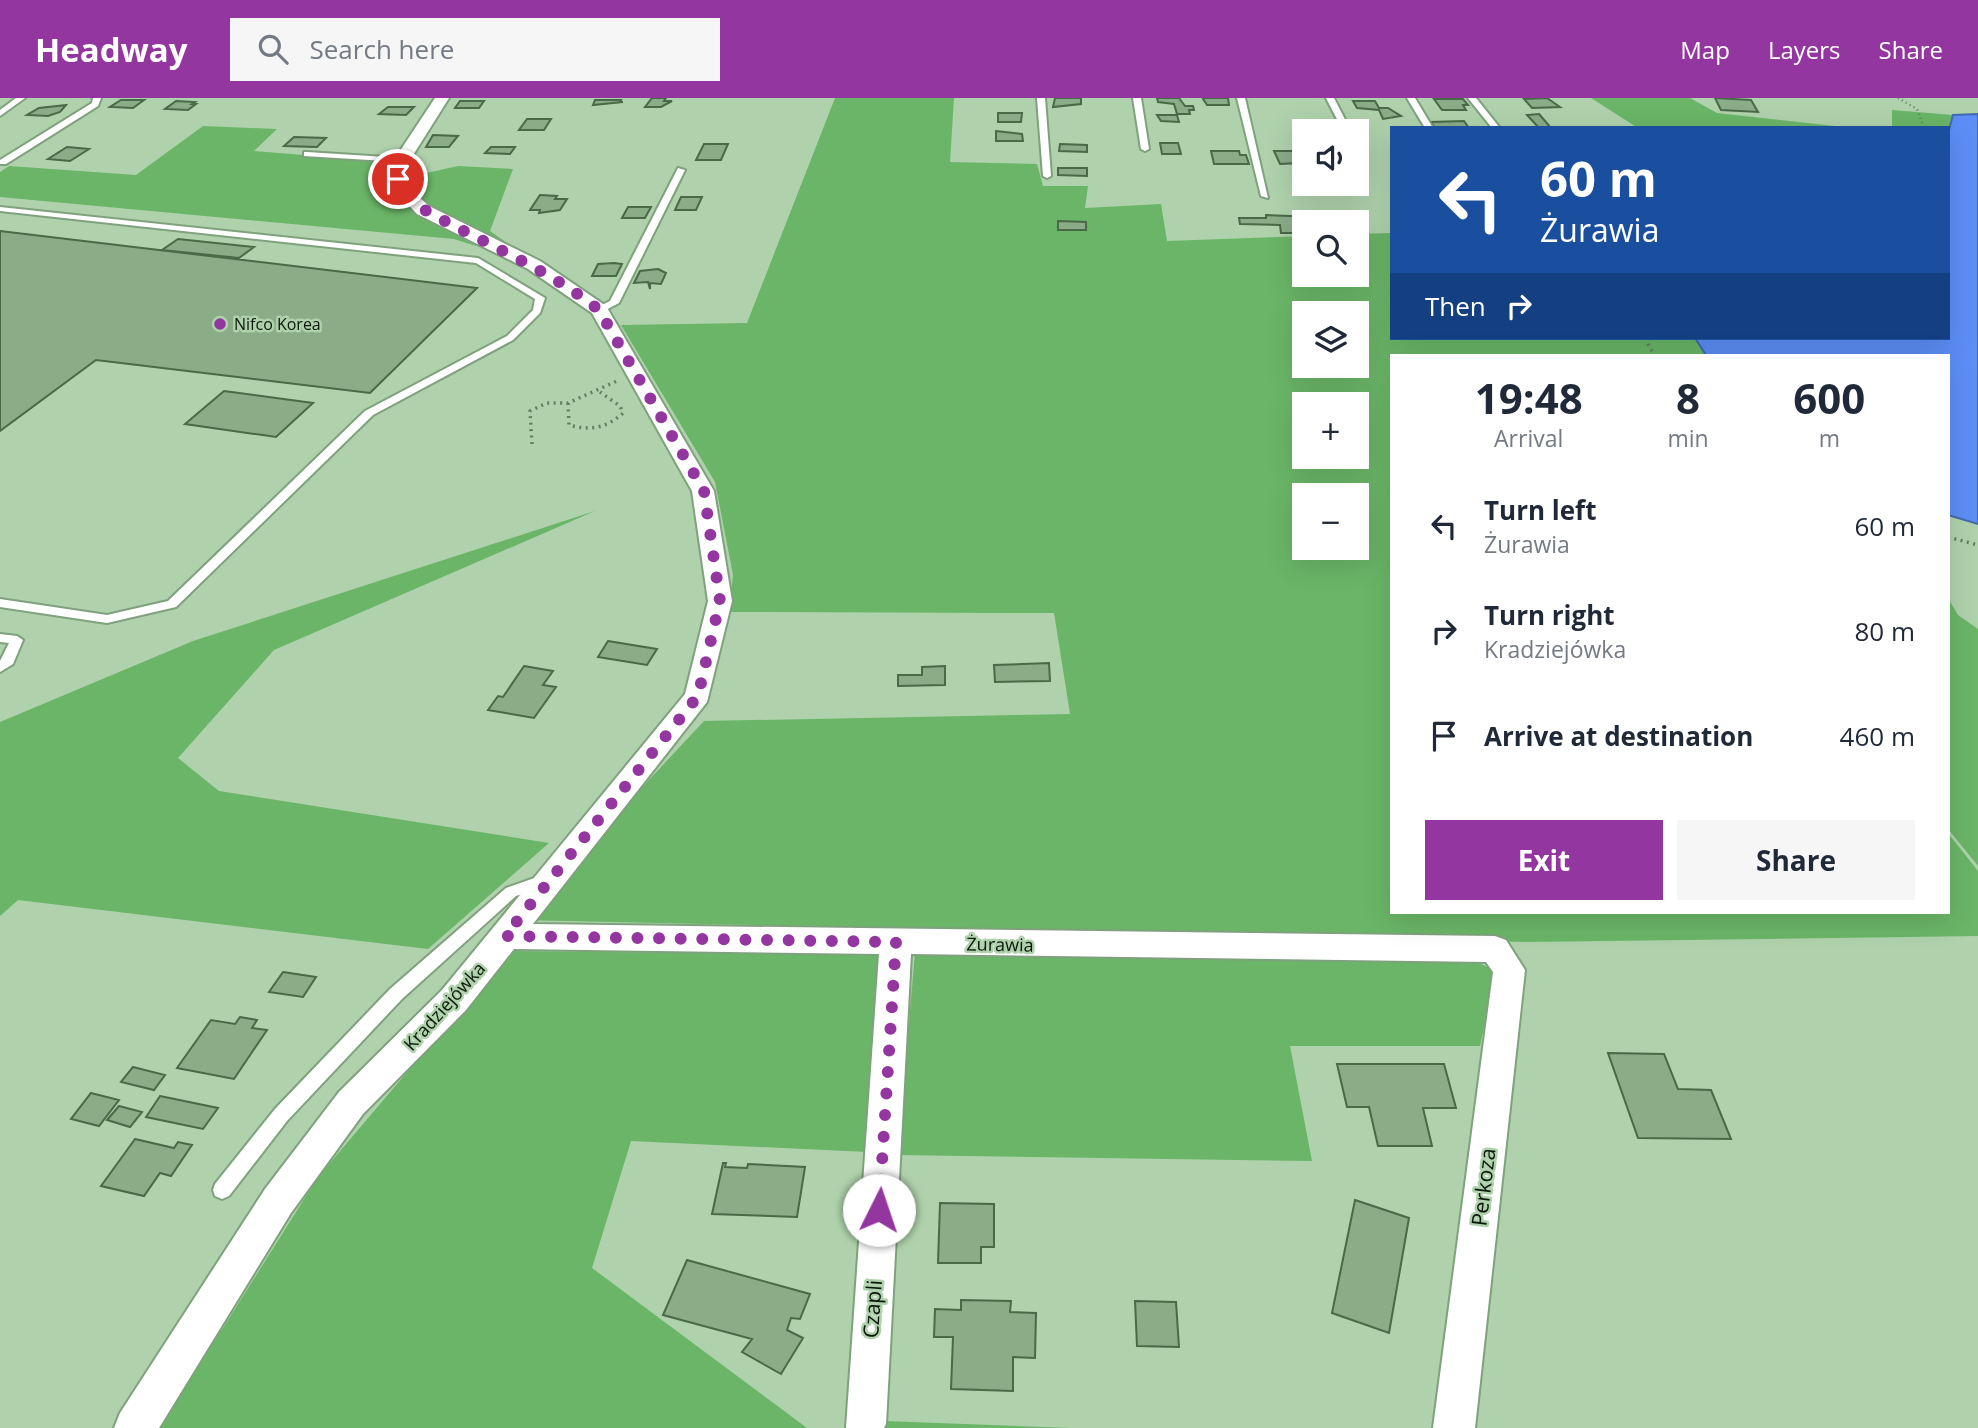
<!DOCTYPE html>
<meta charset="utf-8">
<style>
body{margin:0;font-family:"Open Sans",sans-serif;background:#f6f6f7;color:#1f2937;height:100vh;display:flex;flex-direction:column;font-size:26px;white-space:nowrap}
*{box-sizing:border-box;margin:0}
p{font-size:23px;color:#747a83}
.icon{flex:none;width:38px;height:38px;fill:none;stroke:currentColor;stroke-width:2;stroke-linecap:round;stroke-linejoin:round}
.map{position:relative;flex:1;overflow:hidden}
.panel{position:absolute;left:1390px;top:256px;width:560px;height:560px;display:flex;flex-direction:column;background:#fff;border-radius:0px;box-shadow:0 7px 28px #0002}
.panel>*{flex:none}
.top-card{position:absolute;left:1390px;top:28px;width:560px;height:214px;border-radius:0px;box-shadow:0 7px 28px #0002;background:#1a4fa0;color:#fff;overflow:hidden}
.buttons{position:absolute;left:1292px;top:21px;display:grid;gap:14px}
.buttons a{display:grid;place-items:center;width:77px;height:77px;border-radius:0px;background:#fff;box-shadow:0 7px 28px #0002;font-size:35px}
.pin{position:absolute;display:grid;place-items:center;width:60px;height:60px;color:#fff;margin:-30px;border:4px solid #fff;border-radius:50%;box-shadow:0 2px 7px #0007}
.me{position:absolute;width:77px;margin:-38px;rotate:4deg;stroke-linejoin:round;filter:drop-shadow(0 0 5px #0008)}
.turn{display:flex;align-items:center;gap:24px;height:147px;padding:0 35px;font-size:32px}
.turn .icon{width:91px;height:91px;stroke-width:2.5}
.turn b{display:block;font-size:49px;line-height:60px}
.then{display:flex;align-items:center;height:66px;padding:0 35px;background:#0003;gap:14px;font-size:26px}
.eta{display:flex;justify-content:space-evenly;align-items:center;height:119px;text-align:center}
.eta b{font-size:42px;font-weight:700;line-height:49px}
.primary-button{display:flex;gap:14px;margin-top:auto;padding:14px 35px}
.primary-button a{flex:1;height:80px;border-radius:0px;background:#94369f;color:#fff;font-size:28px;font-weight:700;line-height:80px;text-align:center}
.primary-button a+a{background:#f6f6f7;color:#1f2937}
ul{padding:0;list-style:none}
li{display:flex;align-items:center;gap:21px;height:105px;padding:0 35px}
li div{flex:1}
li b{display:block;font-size:26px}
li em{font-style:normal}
header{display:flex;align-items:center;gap:42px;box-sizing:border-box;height:98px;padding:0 35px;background:#94369f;color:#fff}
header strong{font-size:33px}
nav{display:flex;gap:38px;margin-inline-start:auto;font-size:24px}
.search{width:490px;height:63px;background:#f6f6f7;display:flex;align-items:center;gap:18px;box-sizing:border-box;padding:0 24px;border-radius:0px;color:#747a83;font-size:26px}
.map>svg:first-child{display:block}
</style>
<header>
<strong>Headway</strong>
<div class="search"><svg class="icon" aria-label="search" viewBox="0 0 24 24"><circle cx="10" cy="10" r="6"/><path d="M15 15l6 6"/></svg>Search here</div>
<nav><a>Map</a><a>Layers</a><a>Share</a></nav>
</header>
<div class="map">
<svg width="1978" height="1330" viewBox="0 0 1978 1330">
<rect width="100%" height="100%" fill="#afd2ac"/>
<!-- green -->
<path fill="#6ab567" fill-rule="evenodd" d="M835 0H954L950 64 1037 66 1043 88H1088L1085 110 1161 106 1167 143 1304 138V177H1356V136L1391 135V240H1695L1706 257H1391V814H1948V735L1978 773V838L1528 844 518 822 704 623 1070 616 1054 515 729 514 733 477 715 384 621 227 747 225ZM1304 215H1356V268H1304ZM1304 306H1356V359H1304ZM1304 397H1356V450H1304Z
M1591 0H1690L1717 15 1853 30H1638Z
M1892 12 1953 17 1948 36V30H1892Z
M203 28 277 31 254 53 390 64 394 98 425 121 479 149 454 141 0 99V74L9 68 136 77Z
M458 68 513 71 490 133 510 147 440 116 411 95 404 75 413 78Z
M595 413 274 552 178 660 219 693 549 745 428 851 18 802 0 818V624L193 543Z
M1948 500 1958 517 1978 531V768L1948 731Z
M510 853 878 857 867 1054 631 1043 592 1170 807 1330H153L223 1230 318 1079Z
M915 854 1478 865 1496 872 1480 948H1290L1312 1063 898 1057Z
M884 1323 1071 1330H884Z"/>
<!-- water -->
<path fill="#5c8ef6" stroke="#436aaf" stroke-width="2" d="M1978 16V426L1948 417V257H1706L1695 240H1948V36L1953 17Z"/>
<!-- building -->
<path fill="#8aac87" stroke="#496947" stroke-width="2" d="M652 0H666L664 3H672L661 9H645Z
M1055 0H1081V6L1053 9Z
M1157 0H1179L1185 8H1193L1194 12H1189L1190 16H1177L1174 6 1158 4Z
M1205 0H1228L1229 7H1207L1203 1Z
M1547 0 1560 9 1532 10 1524 1Z
M1715 0 1751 2 1758 14 1721 12Z
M1434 1H1463L1468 7H1463L1466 12H1442Z
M121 2H144L133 10 110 9Z
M595 2H621L620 4H623L593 7Z
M176 3 195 4 192 6H196L188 12 165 11Z
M460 3H484L479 10H455Z
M1353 3H1375L1379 10H1388L1401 18 1383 21 1379 12 1357 10Z
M66 7 60 14 48 18 27 17 39 10Z
M388 9H414L406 17 379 16Z
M998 15H1022L1021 24H998Z
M1539 16 1551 30H1557H1539L1527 17Z
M1157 17H1177L1179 24 1161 23Z
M527 21H551L544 32H519Z
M1464 23 1469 30H1435L1431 24Z
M996 33 1022 36 1023 43H996Z
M433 37 458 38 449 49H426Z
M294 39 326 40 317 49 284 48Z
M1160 45H1178L1181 56H1162Z
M704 46H728L721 62H696Z
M1060 46 1087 47V54L1059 53Z
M67 49 89 51 70 63 48 61Z
M491 49H515L510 56 485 55Z
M1211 53H1239L1240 57H1246L1249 66H1214Z
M1274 53H1293L1300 65 1280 66Z
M1058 70H1087V78L1058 77Z
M540 97 557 98 555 101H567L560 112 539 115 540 112H530Z
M681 99H702L696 112H675Z
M628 109H651L645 120H622Z
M1266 117 1317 119 1319 124 1298 126 1300 135H1281L1280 127 1240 126 1239 120H1266Z
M1058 123 1086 124V132H1058Z
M0 133 477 190 370 295 96 262 0 333Z
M178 141 254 149 239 160 162 152Z
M614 165 622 166 616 178H592L598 166Z
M658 171 666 175 661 186 650 185V191L648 184 634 185 640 173Z
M224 293 313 305 276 339 185 326Z
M608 543 657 551 647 567 598 559Z
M1049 565 1050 583 995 584 994 567Z
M524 568 553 573 543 587 556 589 534 620 488 612 498 598 503 599Z
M945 568V587L898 588V577H922V569Z
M283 874 316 879 303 899 269 894Z
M240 919 257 922 252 930 267 932 234 981 177 970 211 922 235 926Z
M1608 955 1664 956 1678 991 1711 992 1731 1041 1638 1040Z
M1337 966H1444L1456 1010H1423L1432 1048H1378L1369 1009H1347Z
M133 969 165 977 154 992 121 984Z
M91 995 119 1002 99 1028 71 1021Z
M160 998 218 1010 203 1031 146 1019Z
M119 1008 142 1014 130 1029 107 1022Z
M135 1041 174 1050 178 1044 192 1047 171 1078 160 1075 144 1098 101 1088Z
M723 1065H726L725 1069 747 1070 748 1066 805 1069 797 1119 712 1116Z
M1355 1102 1409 1120 1389 1235 1332 1215Z
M940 1105 994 1106V1149H981V1165H938Z
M687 1162 810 1196 800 1221 791 1220 787 1232 803 1240 781 1276 742 1254 752 1241 663 1217Z
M961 1202 1011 1203 1010 1214 1036 1215 1035 1260 1013 1259V1293L951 1291 953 1239H934L935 1211 961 1212Z
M1135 1203 1176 1204 1179 1249 1137 1248Z"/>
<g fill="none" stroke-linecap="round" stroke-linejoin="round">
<!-- lane casing -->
<g stroke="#7fa17d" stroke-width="4">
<path id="lane" d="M16 0H25L0 18V12Z
M93 0H101L98 8 6 66H0V62L92 5Z
M1037 0H1045L1051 78 1047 80 1043 78Z
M1133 0H1141L1149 51 1145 53 1141 51Z
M1237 0H1245L1268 100 1261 98Z
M1326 0H1334L1351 33H1343Z
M1407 0H1415L1433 30H1425Z
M1468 0H1476L1500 30H1492Z
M307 54 402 60 406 62 402 64 304 58V54Z
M678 70 685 72 619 205 602 214H596V210L610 203Z
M0 109 478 160 545 200 540 215 513 242 373 317 176 509 107 525 0 509V501L107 517 168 503 365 313 507 238 533 212 535 201 476 165 0 113Z
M0 536 17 538 23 542 13 566 0 574V563L9 545 0 544Z
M543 777 548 779 551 783 548 787 516 798 402 901 287 1023 229 1098 222 1101 215 1098 213 1092 215 1086 275 1011 390 891 506 790Z"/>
</g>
<!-- street casing -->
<g stroke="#7fa17d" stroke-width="4">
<path id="street" d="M435 0H449L410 62 406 81 409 90 429 108 540 163 606 208 714 393 732 503 707 604 533 826 1495 838 1506 842 1525 872 1475 1330H1433L1493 874 1486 864 911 856 886 1326 884 1330H846L879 856 514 851 466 912 363 1016 291 1115 159 1330H114L120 1315 265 1091 339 994 442 892 685 596 708 503 692 393 592 215 528 171 417 116 394 92 390 81 394 62Z"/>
</g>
<!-- path-far1 -->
<path stroke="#657e63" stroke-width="2.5" stroke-dasharray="1 3.5" stroke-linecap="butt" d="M1898 0 1917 11 1924 30"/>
<!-- path -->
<path stroke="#657e63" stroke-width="3.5" stroke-dasharray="2 4.5" stroke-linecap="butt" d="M1645 240 1654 257
M568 305 569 327C590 333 607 330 623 315L620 308 600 294
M532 346 530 313 547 305H568L617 283
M1948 439 1978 447"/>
<!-- lane -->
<use href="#lane" fill="#fff" fill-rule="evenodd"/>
<!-- street -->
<use href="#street" fill="#fff" fill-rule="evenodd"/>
</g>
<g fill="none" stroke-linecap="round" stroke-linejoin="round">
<!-- route -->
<path stroke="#94369f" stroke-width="12" stroke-dasharray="0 21.6" d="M398 81 410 102 423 111C482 145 545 169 599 212L704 393 720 503 698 598 505 838 896 844 879 1112"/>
</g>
<!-- markers -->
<circle fill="#94369f" stroke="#afd2ac" stroke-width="2.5" cx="220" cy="226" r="7"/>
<g text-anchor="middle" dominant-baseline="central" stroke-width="5" stroke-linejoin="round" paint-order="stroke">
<!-- far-poi labels -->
<g font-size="16" fill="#0a170a" stroke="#afd2ac" text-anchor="start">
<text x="234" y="226">Nifco Korea</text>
</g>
<!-- street labels -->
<g font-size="18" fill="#0a170a" stroke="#afd2ac">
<text transform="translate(1000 846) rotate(1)">Żurawia</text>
<text transform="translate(444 908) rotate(-48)">Kradziejówka</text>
</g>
<!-- near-street labels -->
<g font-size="21" fill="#0a170a" stroke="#afd2ac">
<text transform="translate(1483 1089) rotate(-83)">Perkoza</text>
<text transform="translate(872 1211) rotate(-86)">Czapli</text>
</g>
</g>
</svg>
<div class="buttons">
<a><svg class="icon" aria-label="sound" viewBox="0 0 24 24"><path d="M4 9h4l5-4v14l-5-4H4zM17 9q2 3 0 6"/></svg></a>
<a><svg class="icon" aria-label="search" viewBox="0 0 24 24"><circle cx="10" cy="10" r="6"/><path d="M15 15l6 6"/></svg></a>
<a><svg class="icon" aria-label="layers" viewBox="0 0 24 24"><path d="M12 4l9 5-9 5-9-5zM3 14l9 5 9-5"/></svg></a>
<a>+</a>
<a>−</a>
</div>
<div class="pin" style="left:398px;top:81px;background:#d93025"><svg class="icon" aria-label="arrive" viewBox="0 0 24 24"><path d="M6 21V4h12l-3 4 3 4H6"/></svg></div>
<svg class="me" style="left:879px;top:1112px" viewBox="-20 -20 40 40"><circle r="19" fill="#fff"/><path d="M0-13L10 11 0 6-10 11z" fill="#94369f"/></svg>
<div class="top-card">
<div class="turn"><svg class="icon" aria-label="left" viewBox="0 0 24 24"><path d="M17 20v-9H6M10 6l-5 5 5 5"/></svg><div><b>60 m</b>Żurawia</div></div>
<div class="then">Then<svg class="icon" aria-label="right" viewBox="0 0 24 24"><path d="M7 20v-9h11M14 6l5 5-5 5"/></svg></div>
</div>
<section class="panel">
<div class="eta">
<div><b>19:48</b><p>Arrival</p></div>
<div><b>8</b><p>min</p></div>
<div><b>600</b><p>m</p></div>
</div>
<ul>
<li><svg class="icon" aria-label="left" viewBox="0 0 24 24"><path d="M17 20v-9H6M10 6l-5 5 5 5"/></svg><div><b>Turn left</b><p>Żurawia</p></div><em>60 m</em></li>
<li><svg class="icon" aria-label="right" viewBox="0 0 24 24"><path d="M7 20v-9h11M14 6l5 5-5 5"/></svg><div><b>Turn right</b><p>Kradziejówka</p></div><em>80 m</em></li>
<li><svg class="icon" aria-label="arrive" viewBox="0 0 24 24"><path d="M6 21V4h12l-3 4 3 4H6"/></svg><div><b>Arrive at destination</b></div><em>460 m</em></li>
</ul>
<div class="primary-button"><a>Exit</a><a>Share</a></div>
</section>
</div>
